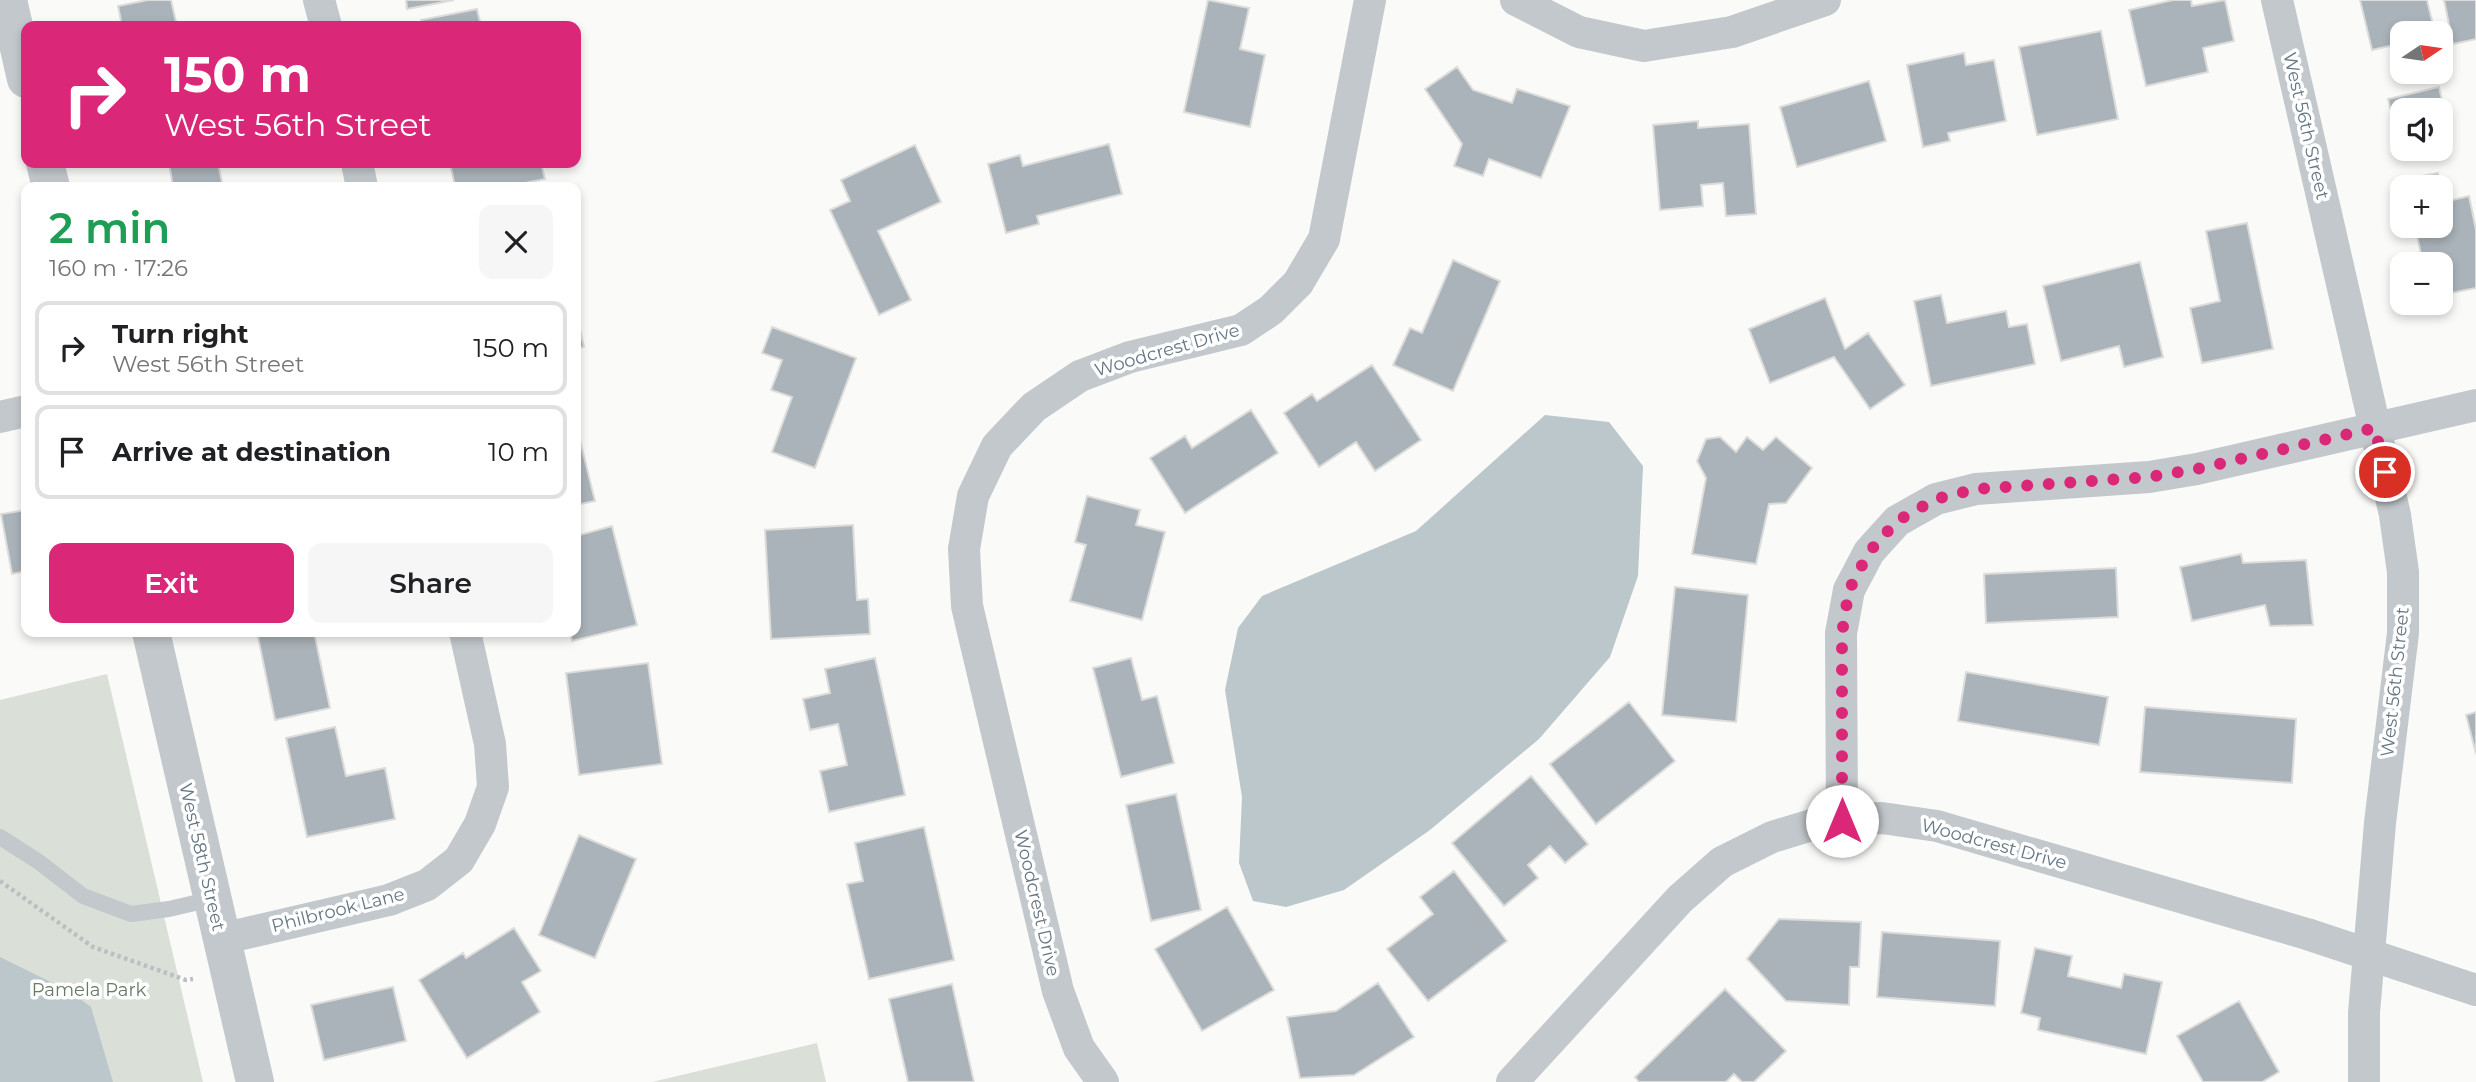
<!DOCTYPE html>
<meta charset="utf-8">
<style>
body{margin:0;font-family:Montserrat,sans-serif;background:#f6f6f6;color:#202124;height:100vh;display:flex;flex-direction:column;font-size:26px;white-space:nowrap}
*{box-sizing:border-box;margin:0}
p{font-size:23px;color:#757577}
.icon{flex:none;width:38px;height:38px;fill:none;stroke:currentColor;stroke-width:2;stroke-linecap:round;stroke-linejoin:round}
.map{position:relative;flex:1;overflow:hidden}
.sheet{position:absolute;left:21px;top:182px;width:560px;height:455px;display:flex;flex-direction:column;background:#fff;border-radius:14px;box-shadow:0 4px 10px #0003}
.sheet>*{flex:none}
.top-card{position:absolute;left:21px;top:21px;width:560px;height:147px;border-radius:14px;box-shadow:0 4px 10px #0003;background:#db2777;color:#fff;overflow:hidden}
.needle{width:46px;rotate:77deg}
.fabs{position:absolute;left:2390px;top:21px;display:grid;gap:14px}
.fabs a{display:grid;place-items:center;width:63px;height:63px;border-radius:14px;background:#fff;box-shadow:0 4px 10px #0003;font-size:35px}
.pin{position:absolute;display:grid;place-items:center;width:60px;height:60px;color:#fff;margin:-30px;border:4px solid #fff;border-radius:50%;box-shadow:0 2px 7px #0007}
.me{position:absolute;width:77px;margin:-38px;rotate:0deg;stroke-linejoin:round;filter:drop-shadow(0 0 5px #0008)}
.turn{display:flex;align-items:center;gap:24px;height:147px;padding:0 28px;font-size:32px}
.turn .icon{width:91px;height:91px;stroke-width:2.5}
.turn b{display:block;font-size:49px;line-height:60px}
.round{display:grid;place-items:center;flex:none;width:74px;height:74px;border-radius:14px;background:#f6f6f6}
.headline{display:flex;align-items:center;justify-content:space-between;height:119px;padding:0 28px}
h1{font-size:42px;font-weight:600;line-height:52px;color:#1e9e55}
.primary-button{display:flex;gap:14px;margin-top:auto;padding:14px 28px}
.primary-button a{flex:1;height:80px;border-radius:14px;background:#db2777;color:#fff;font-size:28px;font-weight:600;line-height:80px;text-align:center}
.primary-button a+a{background:#f6f6f6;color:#202124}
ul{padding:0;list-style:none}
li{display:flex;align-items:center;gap:21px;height:94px;margin:0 14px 10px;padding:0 14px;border:4px solid #e0e0e0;border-radius:14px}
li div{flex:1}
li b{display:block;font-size:26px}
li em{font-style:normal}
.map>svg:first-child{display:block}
</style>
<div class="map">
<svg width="2476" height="1082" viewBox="0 0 2476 1082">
<rect width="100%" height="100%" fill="#fafaf8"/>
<!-- green -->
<path fill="#dadfd7" d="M107 674 203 1082H0V700Z
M817 1043 826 1082H652Z"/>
<!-- water -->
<path fill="#bbc7cb" d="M1545 415 1609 422 1643 466 1638 576 1610 657 1539 739 1430 830 1344 890 1286 907 1253 901 1239 863 1242 797 1225 690 1238 628 1262 596 1416 531Z
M0 957 71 992 91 1007 113 1082H0Z"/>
<!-- building -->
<path fill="#aab3b9" stroke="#dcdcda" stroke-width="2" d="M148 0H171L177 26H122L118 6Z
M406 0H454L407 9Z
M1208 0 1249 8 1240 49 1265 55 1250 127 1184 112Z
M2173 0H2191L2192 6 2225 0 2234 41 2203 48 2208 72 2146 86 2129 10Z
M2360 0H2427L2435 33H2403V43L2372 50Z
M2444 0H2476V39L2453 44Z
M477 9 481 26H422L421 20Z
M2101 31 2118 119 2037 135 2019 47Z
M1964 53 1966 65 1994 60 2006 121 1948 133 1950 141 1923 147 1907 65Z
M1457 67 1473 90 1512 103 1517 89 1570 106 1541 178 1489 159 1483 176 1454 166 1462 144 1425 89Z
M1869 81 1886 141 1797 167 1780 107Z
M2439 87 2448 125 2441 127V110H2403V136L2397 137 2388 99Z
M1698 121V128L1749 124 1756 214 1726 216 1723 183 1701 185 1703 206 1660 210 1653 125Z
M1109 144 1122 194 1037 216 1039 224 1006 233 988 164 1020 155 1023 166Z
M915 145 941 202 878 231 911 300 879 315 830 210 850 201 841 180Z
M152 163H218L223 187H173L169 163 153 166Z
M450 163H541L545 179 525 183 526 187H455Z
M2438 173 2441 187H2408L2406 179Z
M2441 190 2444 202 2469 196 2476 230V288L2441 295V264H2423L2415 226H2441Z
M2247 223 2273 349 2202 363 2190 308 2220 301 2206 231Z
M1453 260 1500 281 1453 391 1393 365 1410 328 1422 333Z
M2140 262 2163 357 2124 367 2119 346 2061 361 2043 286Z
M1941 295 1947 323 2006 311 2009 327 2027 324 2035 364 1931 386 1914 301Z
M1825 298 1845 349 1868 333 1905 385 1870 409 1834 357 1770 383 1749 329Z
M576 312 584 347 576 348Z
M772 327 856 358 815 468 772 452 792 397 771 390 782 360 762 353Z
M1372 365 1421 440 1375 471 1356 442 1319 467 1284 413 1312 394 1317 401Z
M1251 410 1278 453 1185 513 1150 458 1185 436 1192 448Z
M576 424 595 501 576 505Z
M1720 437 1736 452 1747 437 1763 450 1776 437 1812 468 1786 503 1769 504 1756 564 1692 554 1706 478 1697 461 1706 439Z
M1087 496 1140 510 1136 525 1165 532 1142 620 1070 601 1086 545 1075 542Z
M26 510V571L12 574 1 514Z
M853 525 857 600 868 599 870 634 771 639 765 530Z
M612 526 637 625 572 641 570 632H576V536Z
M2241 554 2243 563 2306 560 2313 625 2270 626 2265 605 2192 621 2180 567Z
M2116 568 2118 617 1986 623 1984 574Z
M1675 587 1748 595 1736 722 1662 715Z
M257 632H314L330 708 275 720Z
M875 658 905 795 829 812 820 771 847 765 838 724 810 730 803 699 830 693 825 669Z
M1131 658 1142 700 1157 696 1174 763 1121 777 1093 668Z
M648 663 662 764 579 775 566 673Z
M1966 672 2108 697 2099 745 1958 721Z
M1629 702 1675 761 1596 824 1550 764Z
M2145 707 2296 719 2292 783 2140 772Z
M2476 712V754L2466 715Z
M335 727 346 776 385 768 395 819 307 837 286 738Z
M1531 776 1588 844 1565 863 1550 846 1528 865 1538 878 1504 906 1452 843Z
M1176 794 1201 910 1151 921 1126 805Z
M924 827 954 960 869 979 847 884 863 881 855 843Z
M579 835 636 859 595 958 539 935Z
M1454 871 1507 941 1428 1001 1387 949 1433 914 1420 897Z
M1227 907 1274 990 1202 1031 1155 949Z
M1779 919 1861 922 1859 967H1850L1849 1005 1786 1001 1747 959Z
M514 928 541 971 522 982 540 1012 467 1058 419 980 463 953 466 958Z
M1882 932 2000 941 1995 1006 1877 997Z
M2035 948 2072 956 2068 976 2121 988 2124 974 2162 982 2146 1054 2038 1030 2040 1018 2021 1013Z
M1378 983 1414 1037 1354 1075 1300 1078 1287 1017 1336 1011Z
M952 984 974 1082H908L889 999Z
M393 987 406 1041 324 1060 311 1005Z
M1725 989 1786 1051 1754 1082H1742L1734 1074 1726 1082H1639L1635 1077Z
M2239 1001 2279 1072 2262 1082H2203L2177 1036Z"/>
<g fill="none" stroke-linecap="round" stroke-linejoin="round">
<!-- path -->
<path stroke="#bbbfc2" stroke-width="4.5" stroke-dasharray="3.5 3.5" stroke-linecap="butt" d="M0 881 93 947 186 980 193 979"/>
<!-- service -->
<path stroke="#c3c8cc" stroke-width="16" d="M0 837 39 862 83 896 131 914 169 909 212 899"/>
<!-- minor -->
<path stroke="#c3c8cc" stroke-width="32" d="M319 0 326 26
M1516 0 1579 32 1644 46 1732 32 1825 0
M2277 0 2395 515 2403 572V633L2380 823 2364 1013V1082
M357 163 362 187
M0 417 26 411
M1842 821 1841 633 1849 590 1869 552 1897 521 1936 499 1976 489 2149 477 2197 469 2476 405
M221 939 389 900 427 885 459 860 480 824 493 787 490 744 465 632
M1103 1082 1079 1048 1058 991 967 606 964 549 973 496 997 446 1034 407 1080 376 1130 357 1241 330 1271 310 1298 283 1324 239 1370 0
M1512 1082 1680 899 1722 862 1772 837 1825 821 1882 818 1937 826 2307 934 2476 990"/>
<!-- tertiary -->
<path stroke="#c3c8cc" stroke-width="38" d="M8 0 26 79
M45 163 51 187
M151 632 255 1082"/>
</g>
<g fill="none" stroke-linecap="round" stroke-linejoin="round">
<!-- route -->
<path stroke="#db2777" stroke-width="12" stroke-dasharray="0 21.6" d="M1842 821V633L1849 590 1869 552 1897 521 1936 499 1976 489 2149 477 2197 469 2375 428 2385 472"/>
</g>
<g text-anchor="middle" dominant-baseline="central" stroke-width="7" stroke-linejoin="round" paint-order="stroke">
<!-- street labels -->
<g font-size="18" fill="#657683" stroke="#fff">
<text transform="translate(2306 126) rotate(77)">West 56th Street</text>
<text transform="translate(1167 350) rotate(-16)">Woodcrest Drive</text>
<text transform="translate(2395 682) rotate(-84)">West 56th Street</text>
<text transform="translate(1994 844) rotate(15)">Woodcrest Drive</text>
<text transform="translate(202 857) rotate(77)">West 58th Street</text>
<text transform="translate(1037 903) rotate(77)">Woodcrest Drive</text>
<text transform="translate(338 910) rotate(-14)">Philbrook Lane</text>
</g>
<!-- park labels -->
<g font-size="18" fill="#687a64" stroke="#fff">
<text x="89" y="990">Pamela Park</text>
</g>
</g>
</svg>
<div class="fabs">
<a><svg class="needle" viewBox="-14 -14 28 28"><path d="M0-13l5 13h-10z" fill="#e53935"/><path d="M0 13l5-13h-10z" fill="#757577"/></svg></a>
<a><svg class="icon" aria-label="sound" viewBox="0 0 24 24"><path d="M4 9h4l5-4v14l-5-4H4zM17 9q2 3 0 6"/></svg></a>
<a>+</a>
<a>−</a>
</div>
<div class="pin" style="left:2385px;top:472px;background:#d93025"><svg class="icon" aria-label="arrive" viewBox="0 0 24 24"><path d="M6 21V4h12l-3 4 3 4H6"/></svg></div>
<svg class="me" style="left:1842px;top:821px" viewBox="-20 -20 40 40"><circle r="19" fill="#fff"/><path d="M0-13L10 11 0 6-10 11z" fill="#db2777"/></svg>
<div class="top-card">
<div class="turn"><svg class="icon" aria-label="right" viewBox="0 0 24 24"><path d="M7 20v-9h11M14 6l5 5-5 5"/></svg><div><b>150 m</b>West 56th Street</div></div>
</div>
<section class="sheet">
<div class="headline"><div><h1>2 min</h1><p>160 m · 17:26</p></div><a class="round"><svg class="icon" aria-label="close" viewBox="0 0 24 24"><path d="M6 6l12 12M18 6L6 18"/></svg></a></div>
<ul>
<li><svg class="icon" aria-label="right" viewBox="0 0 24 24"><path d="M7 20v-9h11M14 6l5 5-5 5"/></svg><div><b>Turn right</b><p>West 56th Street</p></div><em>150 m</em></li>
<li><svg class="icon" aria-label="arrive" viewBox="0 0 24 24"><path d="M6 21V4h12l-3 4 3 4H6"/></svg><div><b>Arrive at destination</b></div><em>10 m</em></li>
</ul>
<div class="primary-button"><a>Exit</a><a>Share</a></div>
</section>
</div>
